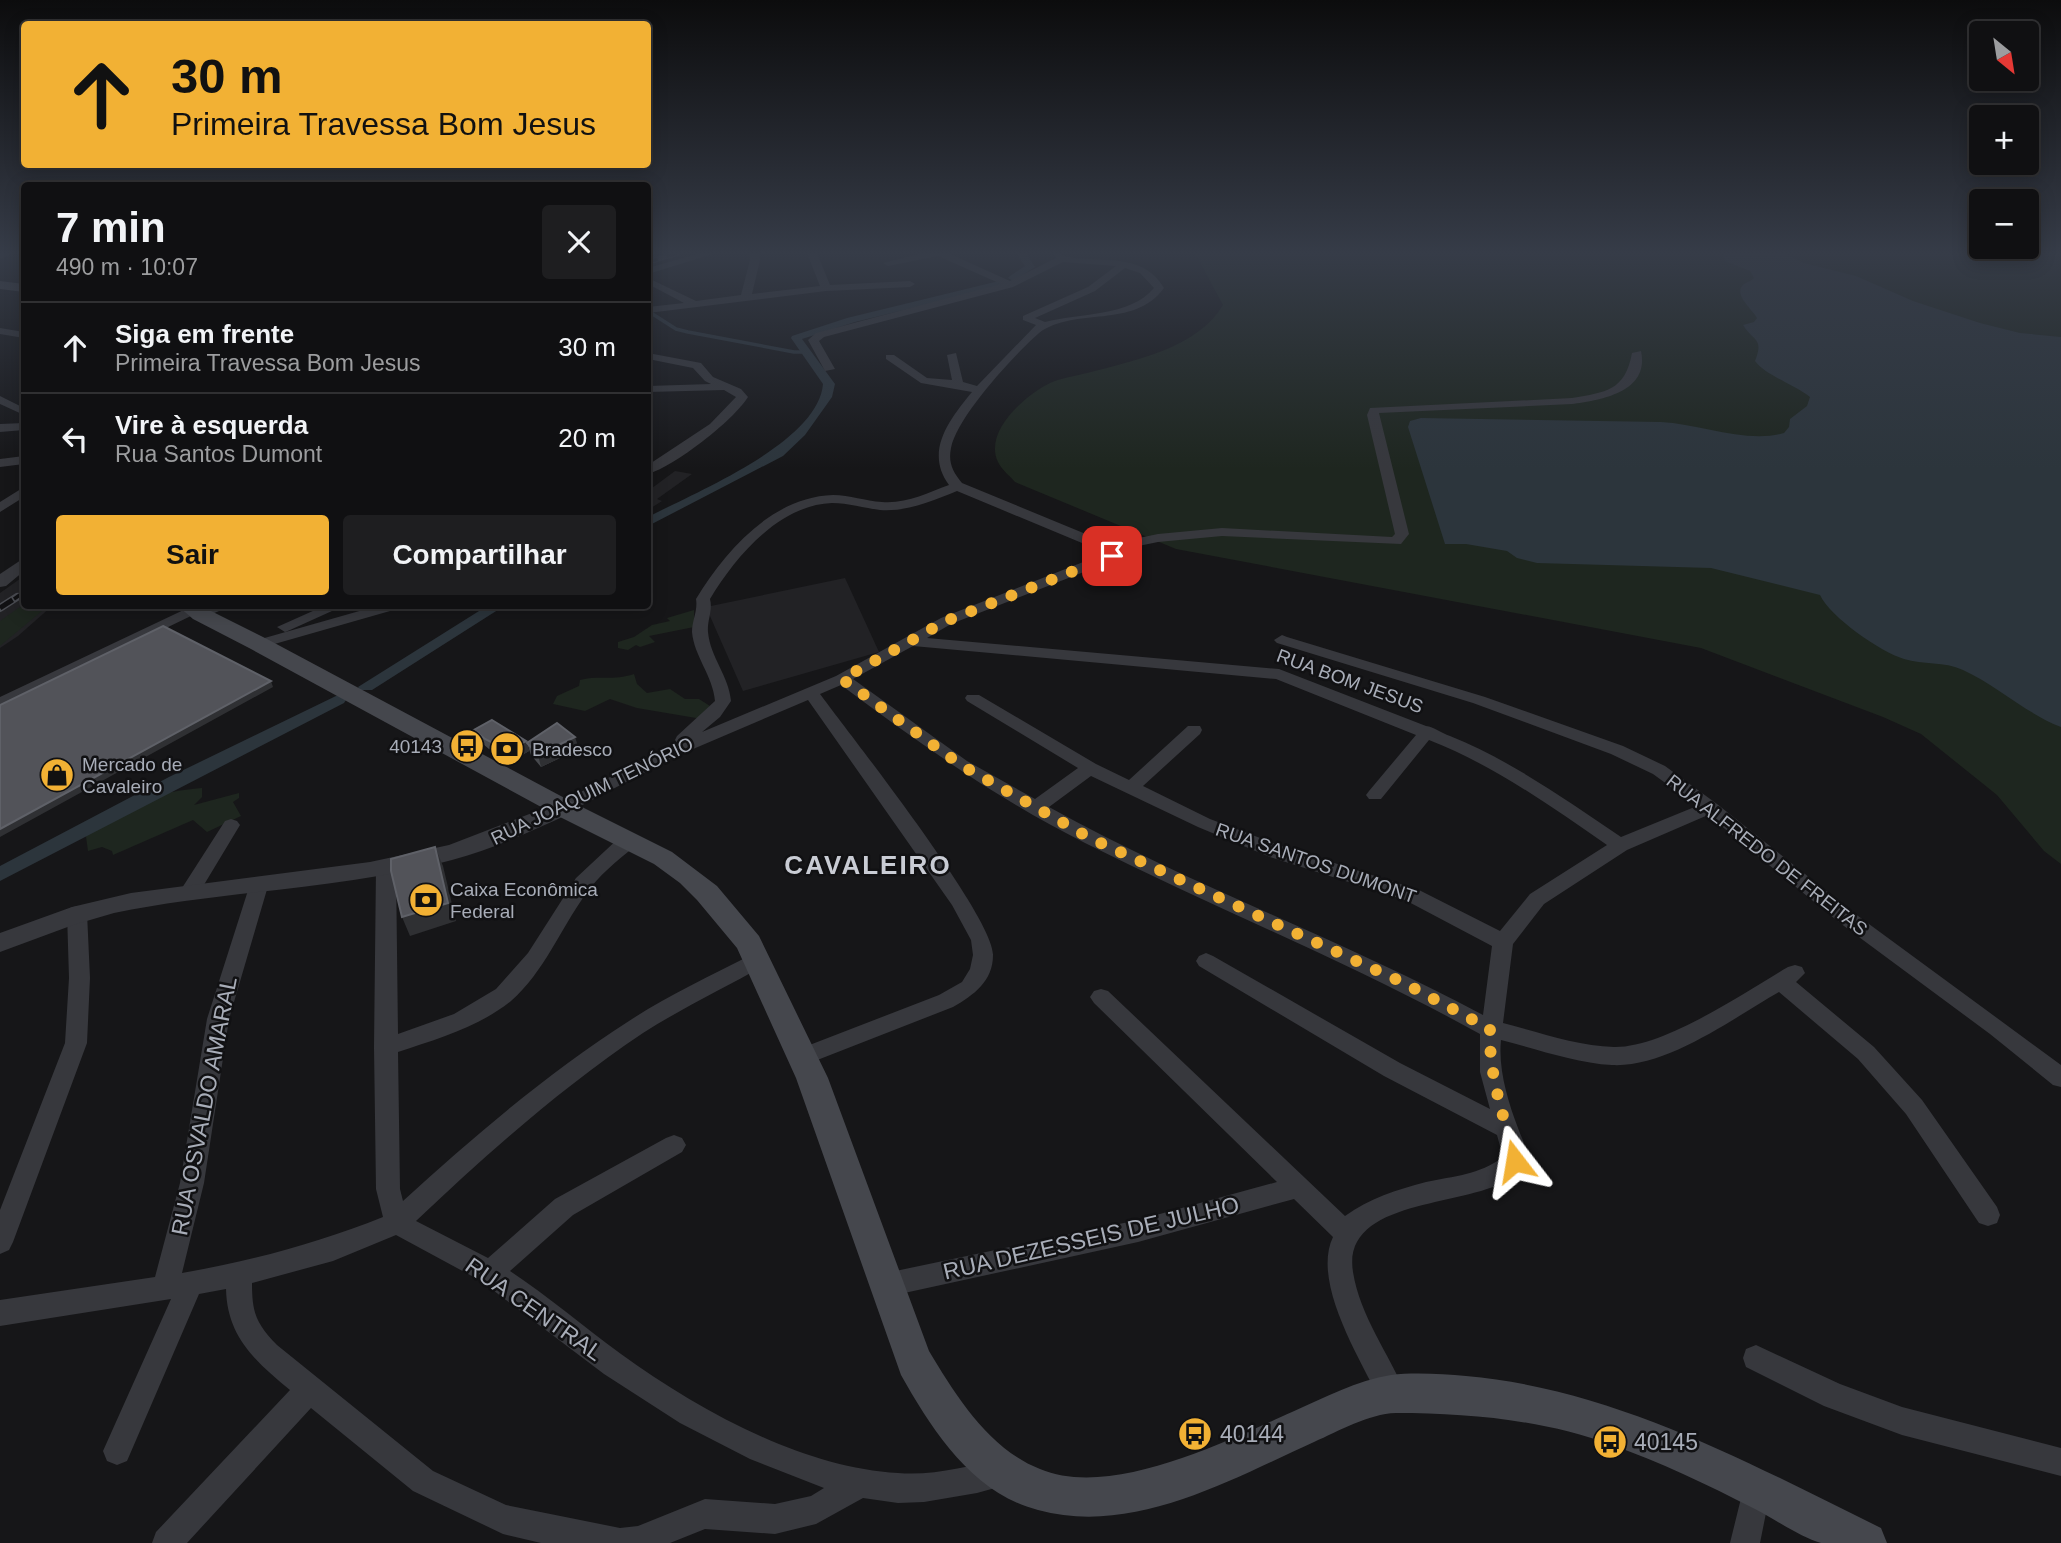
<!DOCTYPE html>
<html lang="pt">
<meta charset="utf-8">
<style>
body{margin:0;font-family:Arial,sans-serif;background:#1e1e20;color:#f1f3f6;height:100vh;display:flex;flex-direction:column;font-size:26px;white-space:nowrap}
*{box-sizing:border-box;margin:0}
p{font-size:23px;color:#9c9d9f}
.icon{flex:none;width:38px;height:38px;fill:none;stroke:currentColor;stroke-width:2;stroke-linecap:round;stroke-linejoin:round}
.map{position:relative;flex:1;overflow:hidden}
.side{position:absolute;left:21px;top:182px;width:630px;height:427px;display:flex;flex-direction:column;background:#101012;border-radius:7px;box-shadow:0 4px 18px #0003,0 0 0 2px #303032}
.side>*{flex:none}
.banner{position:absolute;left:21px;top:21px;width:630px;height:147px;border-radius:7px;box-shadow:0 4px 18px #0003,0 0 0 2px #303032;background:#f2b134;color:#111;overflow:hidden}
.needle{width:46px;rotate:150deg}
.buttons{position:absolute;left:1969px;top:21px;display:grid;gap:14px}
.buttons a{display:grid;place-items:center;width:70px;height:70px;border-radius:7px;background:#101012;box-shadow:0 4px 18px #0003,0 0 0 2px #303032;font-size:35px}
.pin{position:absolute;display:grid;place-items:center;width:60px;height:60px;color:#fff;margin:-30px;border-radius:14px;box-shadow:0 4px 10px #0006}
.me{position:absolute;width:77px;margin:-38px;rotate:346deg;stroke-linejoin:round;filter:drop-shadow(0 0 5px #0008)}
.turn{display:flex;align-items:center;gap:24px;height:147px;padding:0 35px;font-size:32px}
.turn .icon{width:91px;height:91px;stroke-width:2.5}
.turn b{display:block;font-size:49px;line-height:60px}
.round{display:grid;place-items:center;flex:none;width:74px;height:74px;border-radius:7px;background:#1e1e20}
.summary{display:flex;align-items:center;justify-content:space-between;height:119px;padding:0 35px}
h1{font-size:42px;font-weight:600;line-height:52px}
.button{display:flex;gap:14px;margin-top:auto;padding:14px 35px}
.button a{flex:1;height:80px;border-radius:7px;background:#f2b134;color:#111;font-size:28px;font-weight:600;line-height:80px;text-align:center}
.button a+a{background:#1e1e20;color:#f1f3f6}
ul{padding:0;list-style:none}
li{display:flex;align-items:center;gap:21px;height:91px;padding:0 35px;border-top:2px solid #303032}
li div{flex:1}
li b{display:block;font-size:26px}
li em{font-style:normal}
.map>svg:first-child{display:block}
</style>
<div class="map">
<svg width="2061" height="1543" viewBox="0 0 2061 1543">
<rect width="100%" height="100%" fill="#161618"/>
<!-- built -->
<path fill="#222225" d="M675 471 692 474 657 499 662 501 651 508 648 507V491Z
M24 576V606H52L18 636 0 648V593Z
M845 578 879 652 743 691 706 607Z"/>
<!-- green -->
<path fill="#1e261f" d="M1195 253H2061V864L2044 851 1997 795 1921 734 1883 717 1701 648 1176 549 1015 482C1010 476 1001 469 998 462 983 431 1027 394 1050 383 1061 378 1075 376 1087 373 1133 361 1198 348 1223 305Z
M24 604 48 606 0 646V621Z
M694 610V627L649 636 655 642 640 647 636 645 628 650 618 648V642L634 637 652 625 670 621 667 618Z
M634 674 637 684 647 693 670 689 685 699H699L710 706 702 719 637 708 610 699 585 711 553 704 557 696 579 686 580 680C600 675 613 681 634 674Z
M202 788V797L194 805 239 793V798L233 802 241 816 207 832 193 820 113 855 112 851 102 847 88 851 84 822C122 805 160 791 202 788Z"/>
<!-- water -->
<path fill="#2c353c" d="M1722 253H1783L1804 263 1856 276 1913 301 1980 323 2020 333 2061 337V727C2025 713 1998 686 1963 670 1944 661 1923 665 1904 659 1881 652 1830 617 1820 595L1711 568 1537 563 1517 558 1507 551 1466 544H1445L1408 427 1410 421 1421 418 1661 422C1701 424 1747 444 1784 433L1789 427 1790 419 1807 406 1810 397C1795 385 1765 375 1755 361 1764 338 1754 342 1743 325L1754 322 1757 318C1752 309 1732 294 1744 284 1747 282 1751 281 1754 278L1750 271 1725 261Z"/>
<g fill="none" stroke-linecap="round" stroke-linejoin="round">
<!-- stream -->
<path stroke="#2c353c" stroke-width="3.5" d="M651 313 676 329 688 332 794 352H807"/>
<!-- canal -->
<path fill="#2c353c" fill-rule="evenodd" d="M1016 253H1026L1035 267 1013 281 1008 278 1010 276 1025 266Z
M1003 280 1008 283 1006 285 855 322 802 339 835 384 832 397 805 435 783 456 648 526V517C695 492 818 443 823 384L791 338 792 336 847 318Z
M487 606H504L372 690H360L358 687Z
M338 695 346 700 344 703 0 881V866L169 777Z"/>
<!-- minor -->
<path fill="#37383d" fill-rule="evenodd" d="M0 253H14L0 259Z
M701 253H716L648 274V268Z
M749 253H759L760 260 752 294 820 286 807 253H817L830 285 910 281 915 284 910 287 826 291 648 313V307L684 303 648 284V278L696 301 741 295 750 260Z
M923 253H948L1010 281 1056 258 1052 253C1059 253 1062 255 1068 257 1102 263 1143 252 1164 288 1133 330 1075 306 1039 333 1014 355 957 417 951 448 948 463 953 472 962 483L1110 544 1158 534 1222 528 1392 537 1395 534 1367 415 1370 408 1572 398C1606 392 1625 391 1632 353L1641 351C1650 392 1601 400 1572 404L1379 413 1409 534 1401 544 1222 536 1158 542 1119 550 1121 553 1117 559 951 624 927 638 1279 669 1426 726C1434 727 1441 733 1450 736 1512 761 1566 800 1621 837L1697 806 1653 774 1611 754 1473 703 1277 643 1274 640 1282 635 1287 637 1485 697 1623 746 1665 766 1717 804 1854 913 2061 1065V1087L2053 1085 1990 1034 1840 923 1708 815 1627 850 1544 904 1513 944 1503 1023C1538 1032 1577 1046 1614 1047 1664 1048 1743 993 1788 967L1795 965 1802 967 1805 973 1796 982 1874 1047 1922 1100 1997 1207 2000 1215 1997 1223 1988 1226 1979 1223 1906 1114 1858 1059 1779 992C1733 1018 1667 1068 1612 1065 1575 1063 1537 1049 1501 1040 1498 1069 1508 1102 1518 1128 1522 1140 1530 1151 1526 1164 1523 1170 1516 1174 1511 1178 1468 1208 1341 1197 1353 1272 1360 1316 1389 1354 1406 1394L1402 1404 1392 1408 1382 1404C1362 1362 1311 1283 1333 1237L1294 1199 1138 1242 886 1297 877 1294 873 1285 877 1276 886 1273 1138 1220 1277 1182 1094 1003 1090 997 1094 991 1101 989 1108 991 1345 1216C1370 1198 1396 1190 1426 1182 1454 1176 1479 1175 1503 1157L1497 1135 1384 1076 1199 966 1196 961 1199 956 1206 953 1213 956 1400 1063 1490 1109 1480 1072V1034C1352 963 1216 909 1085 843 997 799 919 743 841 685L820 694C851 736 994 917 993 955 993 981 974 995 953 1007L802 1066 794 1063 791 1057 794 1051 939 995 962 982 970 969 973 955 971 940 952 905 808 700 672 758 569 812H557L554 808 557 804 677 743 675 740 677 736 715 701C713 676 694 656 692 632 692 620 698 611 696 599 725 551 772 497 833 495 850 495 865 501 882 502 906 504 927 493 949 485 924 451 950 419 972 392L921 383 886 359V355H894L927 378 952 380 947 355 956 353 963 382 977 386 1036 325 1023 320V316L1088 287 1116 266 1063 262 1013 287 824 337 819 341 835 369 825 371 808 340 816 333 1001 284 938 256 888 266 883 263ZM1125 268 1140 273 1154 288C1130 317 1078 313 1045 322L1035 318 1095 291ZM957 491 1106 553 941 618 836 676 702 732 720 717 731 701C729 676 710 657 708 632 707 620 713 611 710 599 735 557 779 505 832 503 848 503 864 508 880 510 907 512 932 501 957 491ZM913 646 1276 679 1416 735 1369 791 1366 795 1369 799H1381L1429 740C1495 766 1549 805 1607 845L1530 894 1500 931 1419 890 1284 847 1210 819 1143 786 1200 734 1202 730 1200 726H1188L1129 780 1096 764 979 695H967L965 698 967 701 1078 768 1035 799 967 761 853 679ZM1091 776 1198 827 1270 857 1405 900 1492 946 1483 1015C1341 939 1189 885 1049 807Z
M0 328 24 332V338L0 334Z
M648 353 701 363 713 377 741 389 748 397C733 421 675 466 648 474V465L710 424 736 397 724 390 648 392V386L711 384 705 381 693 368 648 359Z
M0 396 24 408V415L0 404Z
M0 424 24 423V430L0 432Z
M24 456V464L0 467V459Z
M24 487V497L0 512V502Z
M192 606 199 610 212 606H231L200 619 193 615 0 708V697Z
M324 606H343L290 630 285 632 277 627Z
M377 606H399L397 609 264 647 259 649 251 644 254 641Z
M231 819 237 821 240 825 196 898H182L179 893 182 888 225 821Z
M628 835 635 836 637 841 635 846C617 861 598 876 585 895 560 930 544 972 511 1001 479 1027 437 1039 398 1052L400 1189 403 1201C474 1136 548 1073 629 1021 667 996 710 976 751 955L758 952 765 955 768 960 765 965C725 988 682 1008 643 1033 561 1088 488 1153 416 1221L488 1258 555 1199 666 1138 674 1135 682 1138 686 1145 682 1152 573 1215 510 1271C548 1296 584 1327 621 1354 697 1409 802 1468 898 1473 933 1476 969 1466 1003 1459L1013 1463 1017 1473 1013 1483 977 1493 924 1502 898 1503 863 1498 816 1524 775 1534 705 1529 670 1543H541L503 1534 413 1491 311 1408 187 1543H152L156 1532 290 1390C256 1362 227 1337 226 1289L199 1294 127 1461 117 1465 107 1461 103 1451 171 1299 0 1326V1300L155 1277 180 1183 207 1019 251 881H265L268 886 229 1019 204 1183 182 1273C251 1261 318 1243 383 1217L376 1189 374 1047 376 868 379 863H393L396 868 398 1034 454 1014 496 989 528 953 576 878 621 836ZM396 1235 481 1281 604 1374 680 1423 750 1459 824 1488 811 1496 775 1504 705 1499 638 1526 620 1528 506 1505 433 1471 277 1345C256 1323 252 1313 252 1283L333 1261Z
M77 906 84 908 87 913 90 978 87 1043 13 1242 9 1250 0 1254V1210L65 1043 69 978 67 913 70 908Z
M1756 1345 1840 1384 1902 1407 2061 1448V1476L1902 1435 1824 1406 1746 1367 1743 1358 1746 1349Z
M1756 1473 1766 1478 1771 1488 1760 1543H1730L1746 1478Z"/>
<!-- tertiary -->
<path fill="#37383d" fill-rule="evenodd" d="M24 558V571L6 586 0 587V574Z
M563 801 571 803 574 808 571 813C532 831 493 849 452 860 341 890 226 890 114 913L73 925 0 952V933L72 907 131 893 370 862 449 845Z"/>
<!-- secondary -->
<path fill="#45474d" fill-rule="evenodd" d="M0 281 24 284V292L0 289Z
M178 606H201L267 639 572 802 672 852 717 886 759 936 828 1078 929 1351C956 1396 989 1449 1040 1469 1111 1499 1227 1441 1292 1412 1324 1398 1357 1380 1391 1375 1414 1372 1443 1374 1466 1376 1614 1389 1749 1463 1881 1528L1887 1543C1869 1543 1838 1543 1821 1543 1800 1537 1773 1518 1753 1508 1708 1485 1660 1462 1612 1445 1544 1420 1469 1413 1396 1413 1368 1414 1339 1431 1314 1442 1230 1480 1133 1536 1038 1510 972 1493 932 1430 901 1375L796 1078 737 948 697 900 680 883 654 864 554 814 251 649 193 619Z"/>
<!-- rail-far1 casing -->
<g stroke="#4a4c52" stroke-width="5">
<path id="rail-far1" d="M648 262 678 253
M14 599 24 592"/>
</g>
<!-- rail casing -->
<g stroke="#4a4c52" stroke-width="8">
<path id="rail" d="M0 608 17 597"/>
</g>
<!-- rail-far1 -->
<use href="#rail-far1" stroke="#111113" stroke-width="3.5" stroke-dasharray="10" stroke-linecap="butt"/>
<!-- rail -->
<use href="#rail" stroke="#111113" stroke-width="5" stroke-dasharray="15" stroke-linecap="butt"/>
</g>
<!-- wall -->
<path fill="#47494d" d="M474 730 526 741 529 751 512 761 489 749 477 739Z
M527 743 579 749 541 767 531 755Z"/>
<!-- shaded-wall -->
<path fill="#2f3033" d="M271 681 273 687 0 837V829Z
M575 737 579 749 541 767 538 755Z
M526 741 529 751 512 761 509 751Z
M435 847 443 866 456 921 410 936 402 917Z"/>
<!-- building -->
<path fill="#525359" stroke="#5f6168" stroke-width="2" d="M163 626 271 681 0 829V705Z
M492 720 526 741 509 751 485 739 474 730Z
M557 723 575 737 538 755 527 743Z
M435 847 448 903 402 917 391 871V859Z"/>
<!-- sky -->
<linearGradient id="sky" x2="0" y2="1"><stop stop-color="#0c0c0d"/><stop offset="0.54" stop-color="#363c48"/><stop offset="1" stop-color="#363c48" stop-opacity="0"/></linearGradient>
<rect width="2061" height="469" fill="url(#sky)"/>
<g fill="none" stroke-linecap="round" stroke-linejoin="round">
<!-- route -->
<path stroke="#f2b134" stroke-width="12" stroke-dasharray="0 21.6" d="M1112 556 946 621 842 679 961 765 1090 838 1404 983 1490 1029C1489 1062 1496 1091 1505 1123 1509 1137 1514 1146 1515 1161"/>
</g>
<!-- icons -->
<defs>
<g id="bus-disc" transform="scale(1.75)"><circle r="9.5" fill="#f2b134" stroke="#111113"/><path d="M-5-6H5V4H4V6H2V4H-2V6H-4V4H-5ZM-3.5-4V0h7V-4ZM-3.5 1.2v1.5H-2V1.2ZM2 1.2v1.5H3.5V1.2Z" fill="#111"/></g>
<g id="bank-disc" transform="scale(1.75)"><circle r="9.5" fill="#f2b134" stroke="#111113"/><path d="M-6-4H6V4H-6ZM0-2.3a2.3 2.3 0 1 0 0 4.6a2.3 2.3 0 1 0 0-4.6Z" fill="#111"/></g>
<g id="shop-disc" transform="scale(1.75)"><circle r="9.5" fill="#f2b134" stroke="#111113"/><path d="M-5-2.5h2.3a2.7 3.5 0 0 1 5.4 0H5L5.5 6h-11ZM-1.5-2.5h3a1.5 2.3 0 0 0-3 0Z" fill="#111"/></g>
</defs>
<g fill-rule="evenodd">
<use href="#bus-disc" x="467" y="746"/>
<use href="#bank-disc" x="507" y="749"/>
<use href="#shop-disc" x="57" y="775"/>
<use href="#bank-disc" x="426" y="900"/>
<use href="#bus-disc" x="1195" y="1434"/>
<use href="#bus-disc" x="1610" y="1442"/>
</g>
<g text-anchor="middle" dominant-baseline="central" stroke-width="5" stroke-linejoin="round" paint-order="stroke">
<!-- street labels -->
<g font-size="19" fill="#a8adb8" stroke="#111113">
<text transform="translate(1350 681) rotate(20)">RUA BOM JESUS</text>
<text transform="translate(592 791) rotate(-26)">RUA JOAQUIM TENÓRIO</text>
<text transform="translate(1767 855) rotate(38)">RUA ALFREDO DE FREITAS</text>
<text transform="translate(1316 863) rotate(19)">RUA SANTOS DUMONT</text>
</g>
<!-- poi labels -->
<g font-size="19" fill="#a8adb8" stroke="#111113" text-anchor="start">
<text x="442" y="746" text-anchor="end">40143</text>
<text x="532" y="749">Bradesco</text>
<text x="82" y="764">Mercado de<tspan x="82" dy="22">Cavaleiro</tspan></text>
<text x="450" y="889">Caixa Econômica<tspan x="450" dy="22">Federal</tspan></text>
</g>
<!-- near-street labels -->
<g font-size="23" fill="#a8adb8" stroke="#111113">
<text transform="translate(204 1106) rotate(-79)">RUA OSVALDO AMARAL</text>
<text transform="translate(1091 1238) rotate(-13)">RUA DEZESSEIS DE JULHO</text>
<text transform="translate(534 1309) rotate(35)">RUA CENTRAL</text>
</g>
<!-- near-poi labels -->
<g font-size="23" fill="#a8adb8" stroke="#111113" text-anchor="start">
<text x="1220" y="1434">40144</text>
<text x="1634" y="1442">40145</text>
</g>
<!-- district labels -->
<g font-size="26" font-weight="bold" letter-spacing="2" fill="#c9ccd4" stroke="#111113">
<text x="868" y="865">CAVALEIRO</text>
</g>
</g>
</svg>
<div class="buttons">
<a><svg class="needle" viewBox="-14 -14 28 28"><path d="M0-13l5 13h-10z" fill="#e53935"/><path d="M0 13l5-13h-10z" fill="#9c9d9f"/></svg></a>
<a>+</a>
<a>−</a>
</div>
<div class="pin" style="left:1112px;top:556px;background:#d93025"><svg class="icon" aria-label="arrive" viewBox="0 0 24 24"><path d="M6 21V4h12l-3 4 3 4H6"/></svg></div>
<svg class="me" style="left:1515px;top:1161px" viewBox="-20 -20 40 40"><path d="M0-17L14 15 0 8-14 15z" fill="#f2b134" stroke="#fff" stroke-width="4"/></svg>
<div class="banner">
<div class="turn"><svg class="icon" aria-label="ahead" viewBox="0 0 24 24"><path d="M12 20V5M6 11l6-6 6 6"/></svg><div><b>30 m</b>Primeira Travessa Bom Jesus</div></div>
</div>
<section class="side">
<div class="summary"><div><h1>7 min</h1><p>490 m · 10:07</p></div><a class="round"><svg class="icon" aria-label="close" viewBox="0 0 24 24"><path d="M6 6l12 12M18 6L6 18"/></svg></a></div>
<ul>
<li><svg class="icon" aria-label="ahead" viewBox="0 0 24 24"><path d="M12 20V5M6 11l6-6 6 6"/></svg><div><b>Siga em frente</b><p>Primeira Travessa Bom Jesus</p></div><em>30 m</em></li>
<li><svg class="icon" aria-label="left" viewBox="0 0 24 24"><path d="M17 20v-9H6M10 6l-5 5 5 5"/></svg><div><b>Vire à esquerda</b><p>Rua Santos Dumont</p></div><em>20 m</em></li>
</ul>
<div class="button"><a>Sair</a><a>Compartilhar</a></div>
</section>
</div>
